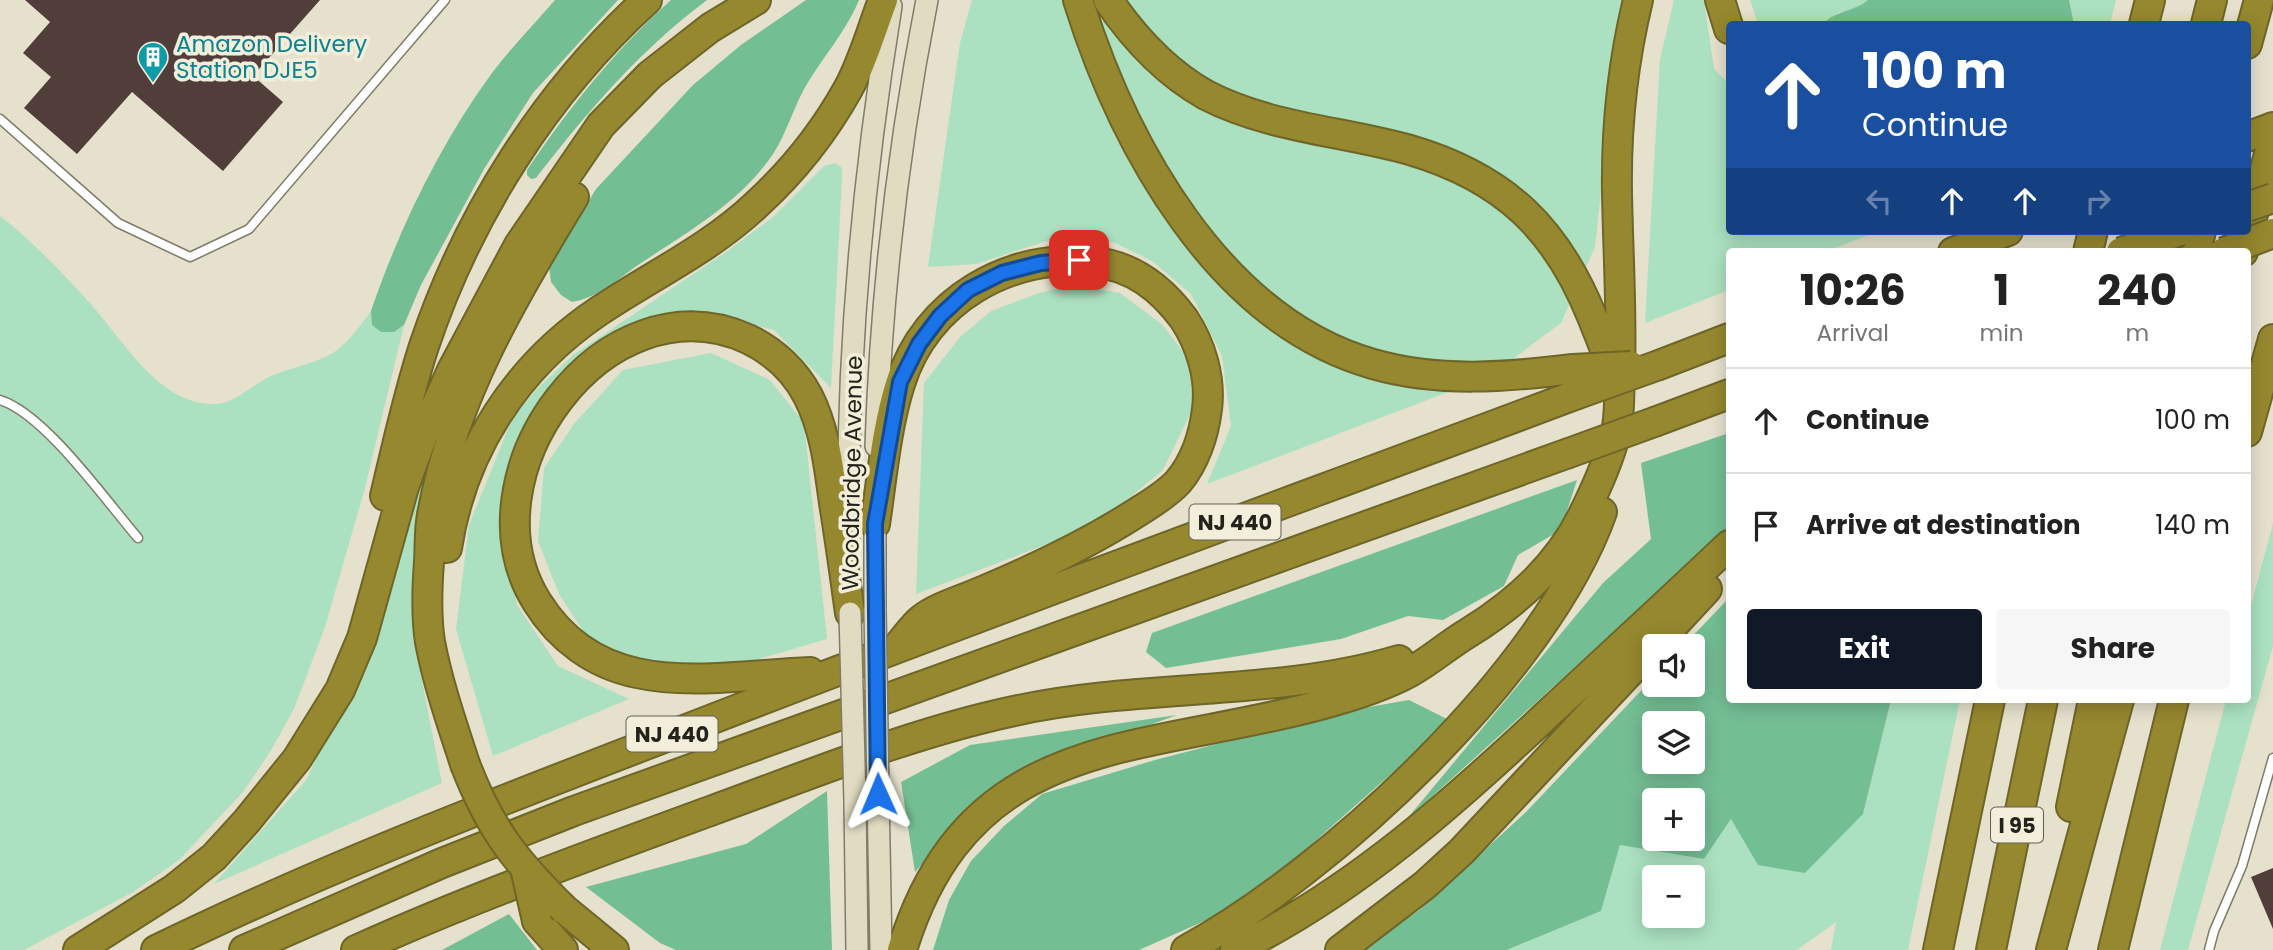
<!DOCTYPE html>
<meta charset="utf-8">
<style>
body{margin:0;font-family:Poppins,sans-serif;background:#f6f6f6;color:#222;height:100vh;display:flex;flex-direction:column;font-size:26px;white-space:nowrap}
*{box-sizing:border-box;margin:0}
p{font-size:23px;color:#767676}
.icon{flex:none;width:38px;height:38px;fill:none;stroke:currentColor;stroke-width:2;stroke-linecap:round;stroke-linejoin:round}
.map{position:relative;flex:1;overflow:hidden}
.details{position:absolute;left:1726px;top:248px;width:525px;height:455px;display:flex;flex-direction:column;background:#fff;border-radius:7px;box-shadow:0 4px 18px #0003}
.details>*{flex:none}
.hud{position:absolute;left:1726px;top:21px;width:525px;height:214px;border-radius:7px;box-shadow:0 4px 18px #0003;background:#1a4fa0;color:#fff;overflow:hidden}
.controls{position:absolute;left:1642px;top:634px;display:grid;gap:14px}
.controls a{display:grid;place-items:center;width:63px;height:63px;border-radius:7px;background:#fff;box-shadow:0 4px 18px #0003;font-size:35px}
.pin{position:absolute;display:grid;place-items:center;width:60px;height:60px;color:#fff;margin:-30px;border-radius:14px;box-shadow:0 4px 10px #0006}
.me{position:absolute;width:77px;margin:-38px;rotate:359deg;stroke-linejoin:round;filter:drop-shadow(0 0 5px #0008)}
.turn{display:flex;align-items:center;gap:24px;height:147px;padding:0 21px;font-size:32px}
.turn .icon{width:91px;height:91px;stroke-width:2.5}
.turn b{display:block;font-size:49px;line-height:60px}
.lanes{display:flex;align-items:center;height:66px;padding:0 21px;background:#0003;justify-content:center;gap:35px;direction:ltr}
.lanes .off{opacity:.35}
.eta{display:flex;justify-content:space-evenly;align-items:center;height:119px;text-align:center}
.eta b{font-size:42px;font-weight:700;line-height:49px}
.cta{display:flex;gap:14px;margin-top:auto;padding:14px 21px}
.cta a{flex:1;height:80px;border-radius:7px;background:#111827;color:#fff;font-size:28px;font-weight:700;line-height:80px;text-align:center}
.cta a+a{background:#f6f6f6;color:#222}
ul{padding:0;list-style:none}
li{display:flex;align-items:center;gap:21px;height:105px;padding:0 21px;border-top:2px solid #e0e0e0}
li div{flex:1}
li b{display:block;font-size:26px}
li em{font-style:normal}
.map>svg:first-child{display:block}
</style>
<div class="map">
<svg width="2273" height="950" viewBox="0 0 2273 950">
<rect width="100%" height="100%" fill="#e5e1cd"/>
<!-- green -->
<path fill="#abe1c0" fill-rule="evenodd" d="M972 0H1622L1595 247 1561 323 1490 376 1207 484 1231 426 1222 356 1191 294 1152 261 1113 242 1053 239 976 264 928 267 960 43Z
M1674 0H1704L1714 69 1729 84V231H1879L1825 252H1729V290L1645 323 1660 59Z
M1750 0H1868L1856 10 1839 12 1823 24H1758Z
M2069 0H2116L2110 24H2074Z
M835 163 842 168V179L831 388 774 330 714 315 653 322 518 444 500 507 517 605 558 666 629 699 493 756 456 629 469 525 512 419 537 389 573 355 729 250 773 217 824 166Z
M0 216C32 241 61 271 88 301 121 337 156 401 210 404 233 406 251 385 271 376 290 368 313 364 331 354 347 345 360 326 371 311L372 325 394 332 404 325 365 488 325 627 294 709 270 752 243 792 179 860 133 892 24 950H0Z
M1073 285 1120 293 1163 325 1189 360 1193 408 1163 470 1095 526 916 594 924 383 960 337 991 311 1039 293Z
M711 353 770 380 804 423 827 639 728 668 646 667 594 648 559 594 538 541 544 468 574 424 623 370Z
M426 470 414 536 422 681 442 783 214 884 307 779 372 631Z
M2273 523V646L2188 950H2160L2226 700H2247V621Z
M1891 700H1960L1908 950H1831L1836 922 1797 950H1508L1601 911 1620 845 1704 859 1732 818 1863 814ZM1654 877H1692V915H1654Z"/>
<!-- forest -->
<path fill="#74be94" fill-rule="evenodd" d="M555 0H618L533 93 484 169 421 285 404 325 394 332H381L372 325 371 311C399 229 440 144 492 73 511 48 534 24 555 0Z
M671 0H707C639 51 588 111 536 178L531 179 527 175V170C569 108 615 50 671 0Z
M806 0H859C845 34 820 60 803 91 792 112 786 134 773 154 741 202 688 232 641 263 620 277 598 298 572 302L561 295 551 282 549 266 596 189 693 85 741 45Z
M1868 0H2069L2074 24H1823C1836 10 1854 12 1868 0Z
M1729 433V528L1406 820 1603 583 1651 539 1641 463Z
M1577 480 1561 530 1518 555 1504 586 1443 620 1408 616 1341 639 1166 668 1146 652 1152 633Z
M1729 598V700H1891L1863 814 1805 873 1758 865 1731 819 1704 859 1620 845 1601 911 1507 950H1360L1418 911 1527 811 1654 677V684H1692V646H1683ZM1654 723H1692V761H1654ZM1654 800H1692V838H1654Z
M1409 700 1451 721 1245 903 1139 950H933L949 900 971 861 1004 826 1042 794 1155 760 1340 712Z
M1177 715 1028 769 969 811 915 872 901 782 970 745Z
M827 791 832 950H676L660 943 586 887 746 844Z
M509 914 537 950H442Z"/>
<!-- building -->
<path fill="#513e3b" d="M25 0H320L253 76 283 102 223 171 132 92 77 154 24 108 51 77 23 53 50 22Z
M2273 868V929L2251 877Z"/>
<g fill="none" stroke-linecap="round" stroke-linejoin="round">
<!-- lane casing -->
<g stroke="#7f7c6a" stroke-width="11">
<path id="lane" d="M0 119 118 223 190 257 249 229 445 0
M0 400C45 414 106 501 138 538
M2209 950 2214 931 2242 866 2273 758"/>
</g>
<!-- secondary casing -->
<g stroke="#7f7c6a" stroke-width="24">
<path id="secondary" d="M876 446C881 296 898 148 927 0
M875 510V609
M849 535C846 359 863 179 891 6
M878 794 881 950
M855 802 857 950"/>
</g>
<!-- highway casing -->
<g stroke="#6e6528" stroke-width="32">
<path id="highway" d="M1078 0C1123 144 1218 320 1373 364 1439 383 1507 377 1573 369
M1108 0C1134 38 1165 72 1206 95 1270 128 1342 131 1410 150 1505 178 1557 229 1593 319 1600 337 1608 355 1613 374
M1720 0 1729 29
M2144 24 2150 0
M2206 24 2212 0
M2247 44 2259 0
M2247 137 2273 127
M1953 252 2008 231
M2088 252 2093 231
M2196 252 2201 231
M2243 252 2273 139
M1659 365 1729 338
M1657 421 1729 394
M2247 432 2273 339
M385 496C397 446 408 395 424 346 468 215 545 93 647 0
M875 524C882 478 886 428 900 384 925 301 1010 252 1094 262 1133 266 1161 288 1184 319 1201 345 1211 378 1207 409 1204 434 1195 462 1178 482 1166 495 1150 504 1136 513 1088 544 1037 568 985 590 968 598 936 607 922 619 913 626 906 637 898 646
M447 548C462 450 517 366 599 311 651 276 711 248 757 204 793 171 824 132 848 89 863 62 872 29 883 0
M1654 646 1707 589
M810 672C756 674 690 685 637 673 594 664 560 639 537 602 458 476 605 274 748 339 773 351 795 371 808 396 825 429 829 467 834 503 840 540 845 577 850 613
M465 764C452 724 438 684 430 642 426 616 427 588 429 562 430 547 429 530 432 515 452 400 514 295 574 197
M2071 807 2093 700
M564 909 614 950
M537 921 563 950
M78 950 174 889 214 857 246 822 297 759 340 690 362 638 404 487 423 435 452 370 519 245 601 125 650 75 710 28 756 0
M156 950C326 867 503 800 679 732 976 616 1276 507 1575 395
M244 950 442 863 574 811 1566 454
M356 950C472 898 593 854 713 810 812 774 911 733 1014 711 1141 683 1275 697 1399 660
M902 950C969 731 1140 754 1320 705 1350 697 1383 687 1410 672 1430 661 1448 645 1468 633 1515 604 1557 567 1582 517 1596 489 1611 457 1617 427 1620 409 1619 389 1620 371 1622 311 1618 252 1617 192 1616 128 1623 62 1638 0
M1186 950C1332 870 1546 671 1602 512
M1235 950C1355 891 1454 802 1551 711 1610 656 1670 601 1729 545
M1340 950 1425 885 1462 851 1654 646
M1938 950 1990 700
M1991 950 2043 700
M2051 950 2119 700
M2113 950 2174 700"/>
</g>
<!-- lane -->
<use href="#lane" stroke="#fff" stroke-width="8"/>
<!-- secondary -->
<use href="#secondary" stroke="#e0dbc1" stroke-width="21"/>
<!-- highway -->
<use href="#highway" stroke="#96882f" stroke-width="28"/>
<!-- secondary-bridge casing -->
<g stroke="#7f7c6a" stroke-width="24" stroke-linecap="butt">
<path id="secondary-bridge" d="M875 609 878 794
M850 613 855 802"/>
</g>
<!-- highway-bridge casing -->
<g stroke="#6e6528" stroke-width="32" stroke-linecap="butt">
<path id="highway-bridge" d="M2247 207 2273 198
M2121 252 2180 231
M2224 252 2273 233
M1573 369 1631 366
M1575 395 1659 365
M1566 454 1657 421
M465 764C490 829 515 861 564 909
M525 868 537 921"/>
</g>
<!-- secondary-bridge -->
<use href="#secondary-bridge" stroke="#e0dbc1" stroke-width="21"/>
<!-- highway-bridge -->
<use href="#highway-bridge" stroke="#96882f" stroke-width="28"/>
</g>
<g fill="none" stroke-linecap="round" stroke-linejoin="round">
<!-- route casing -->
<g stroke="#114b97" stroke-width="18">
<path id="route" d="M878 794 875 524 900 382 919 344 940 316 968 290 1002 273 1041 263 1079 260"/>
</g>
<!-- route -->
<use href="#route" stroke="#1a73e8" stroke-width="12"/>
</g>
<!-- icons -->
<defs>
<g id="building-pin" transform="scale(1.575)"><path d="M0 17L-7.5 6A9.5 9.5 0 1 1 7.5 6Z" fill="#0f9aa8" stroke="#f2eeda"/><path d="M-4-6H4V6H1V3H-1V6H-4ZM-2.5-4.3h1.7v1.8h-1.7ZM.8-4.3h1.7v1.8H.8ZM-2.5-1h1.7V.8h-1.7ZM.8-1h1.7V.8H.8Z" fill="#fff"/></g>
</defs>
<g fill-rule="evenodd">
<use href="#building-pin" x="153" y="57"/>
</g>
<g text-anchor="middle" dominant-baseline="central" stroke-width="7" stroke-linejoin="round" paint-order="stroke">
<!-- shield labels -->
<g fill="#f2eeda" stroke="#626054" stroke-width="2">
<rect x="1189.5" y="504.5" width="91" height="35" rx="5"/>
<rect x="626.5" y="716.5" width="91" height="35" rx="5"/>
<rect x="1991" y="807.5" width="52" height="35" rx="5"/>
</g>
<g font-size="21" font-weight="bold" fill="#24231b">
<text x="1235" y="522">NJ 440</text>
<text x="672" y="734">NJ 440</text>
<text x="2017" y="825">I 95</text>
</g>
<!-- culture labels -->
<g font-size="23" fill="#0d838f" stroke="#f2eeda" text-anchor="start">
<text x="176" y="44">Amazon Delivery<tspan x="176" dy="26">Station DJE5</tspan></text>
</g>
<!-- street labels -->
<g font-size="23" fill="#24231b" stroke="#f2eeda">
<text transform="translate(852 473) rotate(-89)">Woodbridge Avenue</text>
</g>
</g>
</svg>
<div class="controls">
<a><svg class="icon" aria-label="sound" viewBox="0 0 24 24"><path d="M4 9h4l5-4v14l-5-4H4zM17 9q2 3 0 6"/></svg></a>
<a><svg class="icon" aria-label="layers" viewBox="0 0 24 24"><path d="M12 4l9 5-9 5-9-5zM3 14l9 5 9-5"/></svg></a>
<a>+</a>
<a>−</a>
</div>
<div class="pin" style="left:1079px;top:260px;background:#d93025"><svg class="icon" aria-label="arrive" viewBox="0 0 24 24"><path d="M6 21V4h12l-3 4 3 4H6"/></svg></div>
<svg class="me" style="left:878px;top:794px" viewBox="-20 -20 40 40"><path d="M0-17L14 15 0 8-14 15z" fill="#1a73e8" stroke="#fff" stroke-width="4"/></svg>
<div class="hud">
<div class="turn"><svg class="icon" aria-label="ahead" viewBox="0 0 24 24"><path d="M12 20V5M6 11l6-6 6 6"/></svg><div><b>100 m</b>Continue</div></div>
<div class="lanes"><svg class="icon off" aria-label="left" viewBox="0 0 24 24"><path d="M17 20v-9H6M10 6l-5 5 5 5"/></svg><svg class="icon" aria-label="ahead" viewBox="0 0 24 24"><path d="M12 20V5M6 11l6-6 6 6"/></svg><svg class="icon" aria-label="ahead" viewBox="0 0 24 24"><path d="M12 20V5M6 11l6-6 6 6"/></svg><svg class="icon off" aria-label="right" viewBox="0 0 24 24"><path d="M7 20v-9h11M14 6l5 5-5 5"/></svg></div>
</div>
<section class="details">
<div class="eta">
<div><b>10:26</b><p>Arrival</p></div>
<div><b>1</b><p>min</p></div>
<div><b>240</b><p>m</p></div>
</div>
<ul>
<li><svg class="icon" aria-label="ahead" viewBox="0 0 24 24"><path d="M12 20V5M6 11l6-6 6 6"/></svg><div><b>Continue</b></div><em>100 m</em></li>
<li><svg class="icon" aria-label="arrive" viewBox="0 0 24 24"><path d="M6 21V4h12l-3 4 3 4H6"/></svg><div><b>Arrive at destination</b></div><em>140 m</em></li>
</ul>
<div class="cta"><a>Exit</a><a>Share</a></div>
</section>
</div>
